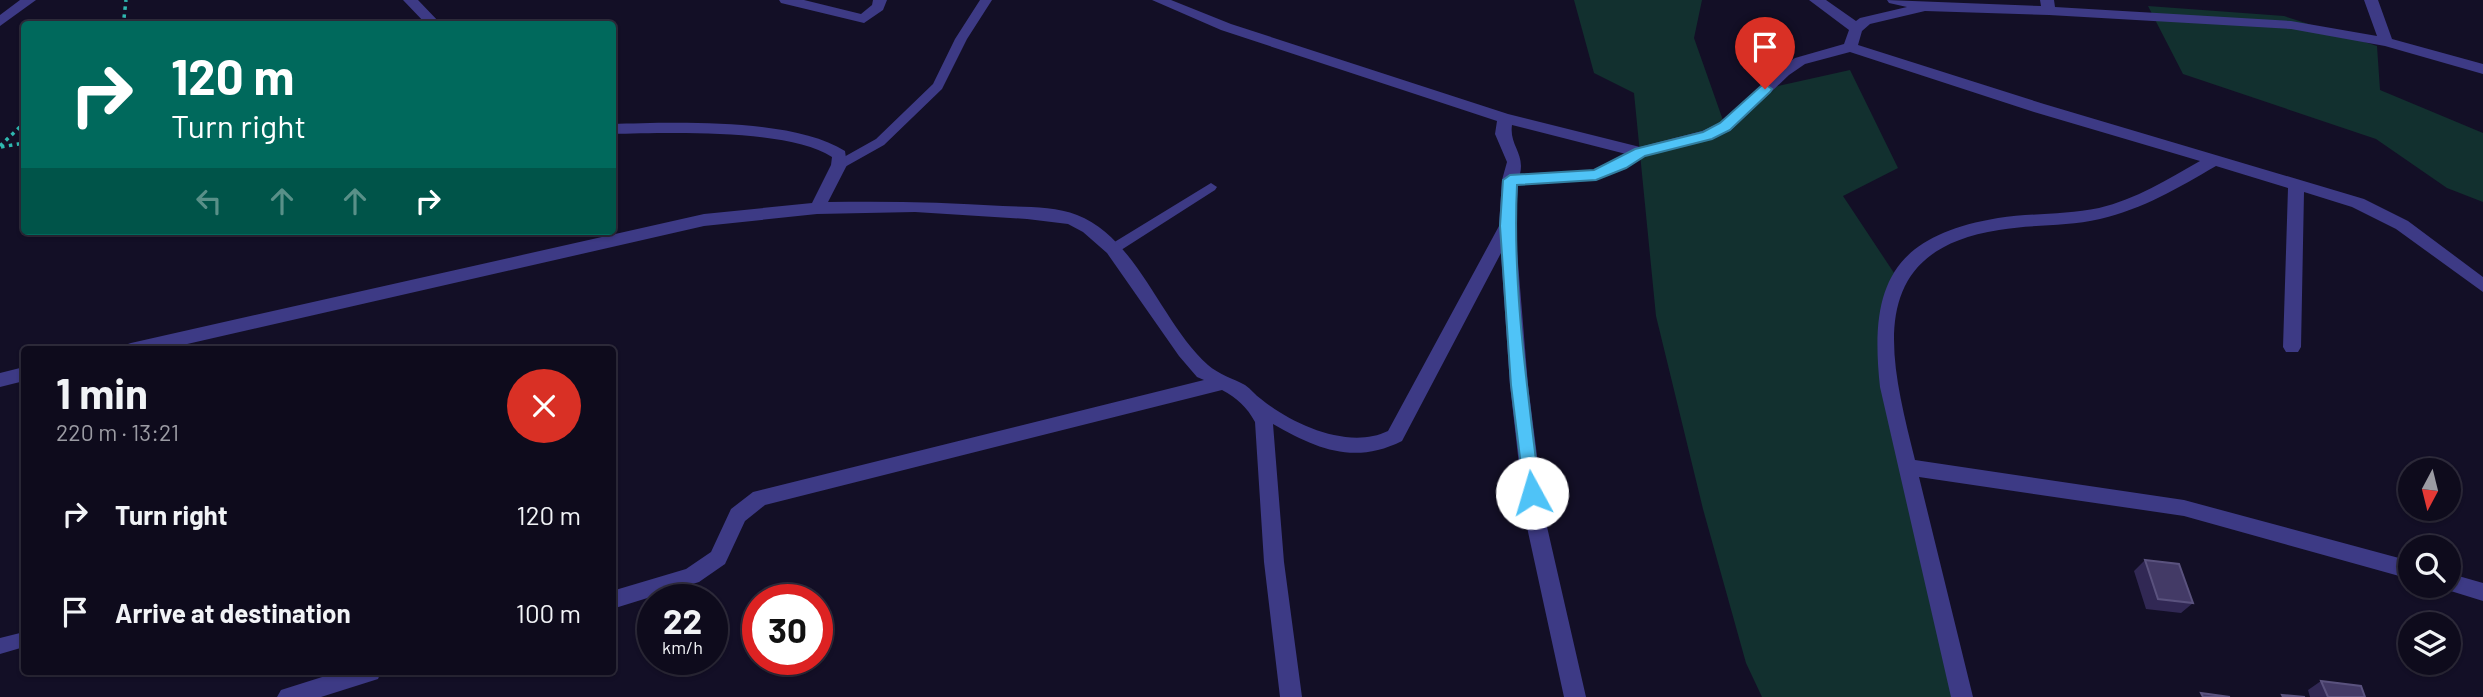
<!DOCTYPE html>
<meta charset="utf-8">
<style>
body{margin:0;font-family:Barlow,sans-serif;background:#1c1929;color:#f1f3f6;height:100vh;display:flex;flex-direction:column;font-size:26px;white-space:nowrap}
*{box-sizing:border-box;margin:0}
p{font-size:23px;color:#9b9ba3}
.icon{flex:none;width:38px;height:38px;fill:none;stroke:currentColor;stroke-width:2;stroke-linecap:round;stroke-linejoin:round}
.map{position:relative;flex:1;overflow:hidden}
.sheet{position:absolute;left:21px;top:346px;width:595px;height:329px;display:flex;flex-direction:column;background:#0e0b1c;border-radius:7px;box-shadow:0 2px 5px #0004,0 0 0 2px #2e2b3b}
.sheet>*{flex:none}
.guide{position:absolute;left:21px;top:21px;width:595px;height:214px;border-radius:7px;box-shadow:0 2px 5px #0004,0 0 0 2px #2e2b3b;background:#00695c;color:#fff;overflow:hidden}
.needle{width:46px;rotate:187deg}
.fabs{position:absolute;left:2398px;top:458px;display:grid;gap:14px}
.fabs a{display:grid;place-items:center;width:63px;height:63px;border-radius:50%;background:#0e0b1c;box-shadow:0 2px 5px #0004,0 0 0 2px #2e2b3b;font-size:35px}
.speed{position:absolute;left:637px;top:584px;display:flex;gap:14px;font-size:35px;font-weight:700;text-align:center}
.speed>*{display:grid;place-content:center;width:91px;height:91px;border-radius:50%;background:#0e0b1c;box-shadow:0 2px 5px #0004,0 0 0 2px #2e2b3b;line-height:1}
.speed small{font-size:18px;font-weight:400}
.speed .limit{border:10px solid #d22;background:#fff;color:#111}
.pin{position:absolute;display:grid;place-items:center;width:60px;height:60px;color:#fff;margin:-72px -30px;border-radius:50% 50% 50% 0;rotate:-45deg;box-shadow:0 0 7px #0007}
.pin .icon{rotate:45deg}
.me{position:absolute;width:77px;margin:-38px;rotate:354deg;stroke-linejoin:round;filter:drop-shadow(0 0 5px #0008)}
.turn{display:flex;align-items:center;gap:24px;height:147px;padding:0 35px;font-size:32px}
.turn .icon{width:91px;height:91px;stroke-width:2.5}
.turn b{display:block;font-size:49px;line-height:60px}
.lanes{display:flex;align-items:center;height:66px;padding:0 35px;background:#0003;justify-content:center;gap:35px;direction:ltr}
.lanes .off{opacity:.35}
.round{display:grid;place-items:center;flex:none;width:74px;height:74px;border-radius:37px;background:#1c1929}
.overview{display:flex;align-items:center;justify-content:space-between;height:119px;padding:0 35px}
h1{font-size:42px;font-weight:700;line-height:52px}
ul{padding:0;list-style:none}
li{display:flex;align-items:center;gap:21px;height:98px;padding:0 35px}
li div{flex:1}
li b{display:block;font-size:26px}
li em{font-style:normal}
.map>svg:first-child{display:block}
</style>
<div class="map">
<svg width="2483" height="697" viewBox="0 0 2483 697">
<rect width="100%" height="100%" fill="#130f26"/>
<!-- green -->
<path fill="#12302f" d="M1574 0H1702L1694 38 1725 126 1765 89 1850 70 1898 168 1843 196 1898 279 1883 336 1962 697H1762L1746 663 1703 509 1656 316 1634 93 1594 73Z
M2148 6 2284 16 2377 46 2380 90 2483 133V202L2447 188 2376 139 2183 74Z"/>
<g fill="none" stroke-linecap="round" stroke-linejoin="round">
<!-- path -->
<path stroke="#2fb8b0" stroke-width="3.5" stroke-dasharray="3.5 4.5" stroke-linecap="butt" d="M119 24 124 18 126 0
M0 146 24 123
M1 147 24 143"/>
<!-- service -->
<path fill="#3d3a85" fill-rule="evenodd" d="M980 0H992L967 39 942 89 884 145 843 168H835L833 165 835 162 876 139 933 84 955 39Z
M1211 183 1217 187 1215 190 1118 252H1108L1106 249 1108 246Z
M24 632V647L0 654V638Z"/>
<!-- minor -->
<path fill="#3d3a85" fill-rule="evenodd" d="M20 0H36L0 26V15Z
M403 0H418L441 24H426Z
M779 0H804L861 14 872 5 873 0H887L883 10 864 23 781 3Z
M1152 0H1171L1231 24 1508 114 1640 147 1702 131 1720 123 1779 69 1795 58 1844 44 1849 30 1809 0H1826L1856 21 1860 18 1907 7 1889 3 1887 0 2041 6 2040 0H2054L2055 7 2291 21 2377 36 2364 0H2378L2392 39 2483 64V74L2385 46 2291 29 2049 15 1925 11 1870 24 1862 31 1858 45 2044 104 2364 199 2408 221 2483 277V292L2396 229 2352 207 2304 192 2301 347 2298 352H2286L2283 347 2288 188 2216 166C2178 188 2143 209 2100 219 2066 227 2033 224 1999 230 1861 251 1890 360 1915 460L2184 500 2410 561V579L2184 516 1919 477 1973 697H1951L1880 387C1869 286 1891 236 1998 218 2031 213 2065 215 2099 208 2136 199 2167 180 2200 161L2034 112 1850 52 1805 64 1789 75 1730 131 1712 139 1645 156 1627 168 1596 180 1518 185 1515 226 1528 385 1545 518 1586 697H1564L1525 518 1510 385 1501 253 1402 441C1354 465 1317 449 1273 424L1284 562 1302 697H1280L1264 562 1255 422C1247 407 1237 398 1222 390L765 505 745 521 725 564 699 582 612 609V591L686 569 711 552 731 509 753 492 1204 380 1197 377 1179 356 1107 253 1083 232 1068 224 1027 219 915 212 817 214 704 226 161 350H122L125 345 131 343 704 214 812 203 831 165 832 157C787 128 667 133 612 134V124C675 122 793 118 845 151L847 165 828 202C887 201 944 202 1003 206 1026 207 1055 206 1077 215 1138 239 1161 323 1208 365 1218 374 1234 379 1245 385 1251 389 1255 395 1261 399 1293 425 1349 450 1388 431L1499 226 1502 180 1507 162 1495 134 1497 121 1221 30ZM1512 125 1626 154 1594 170 1520 174C1525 153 1509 145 1512 125Z
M24 367V381L0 387V373Z
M2448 573 2483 583V601L2441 588 2440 586H2448Z
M338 672H381L378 679 321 697H277L281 690Z"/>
</g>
<!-- wall -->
<path fill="#312854" d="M2145 560 2193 603 2181 613 2146 609 2134 571Z
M2321 681 2365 697H2310L2308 690Z"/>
<!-- building -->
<path fill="#433a66" stroke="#5a527e" stroke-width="2" d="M2145 560 2179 564 2193 603 2158 599Z
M2321 681 2361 686 2365 697H2328Z
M2201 693 2230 697H2203Z
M2282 695 2305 697H2283Z"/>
<!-- route -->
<path fill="#4fc3f7" stroke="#337fa1" stroke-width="2" d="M1765 84 1772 89 1770 92 1730 130 1712 139 1645 156 1626 168 1596 180 1517 185C1512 287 1528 392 1540 493L1538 498 1532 500 1525 498 1511 385 1500 226 1503 180 1510 175 1594 170 1635 149 1703 132 1720 123 1761 86Z"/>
</svg>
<div class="fabs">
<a><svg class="needle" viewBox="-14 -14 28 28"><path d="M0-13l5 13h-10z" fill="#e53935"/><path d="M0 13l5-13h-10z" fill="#9b9ba3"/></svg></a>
<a><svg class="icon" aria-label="search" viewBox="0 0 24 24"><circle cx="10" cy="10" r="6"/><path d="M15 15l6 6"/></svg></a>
<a><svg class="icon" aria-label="layers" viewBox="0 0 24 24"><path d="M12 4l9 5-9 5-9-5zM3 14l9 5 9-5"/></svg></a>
</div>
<div class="speed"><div>22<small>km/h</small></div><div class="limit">30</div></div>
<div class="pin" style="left:1765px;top:89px;background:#d93025"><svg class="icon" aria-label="arrive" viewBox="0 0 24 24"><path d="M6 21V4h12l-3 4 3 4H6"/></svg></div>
<svg class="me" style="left:1532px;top:493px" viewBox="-20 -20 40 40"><circle r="19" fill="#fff"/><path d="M0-13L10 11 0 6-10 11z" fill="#4fc3f7"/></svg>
<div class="guide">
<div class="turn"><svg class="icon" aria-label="right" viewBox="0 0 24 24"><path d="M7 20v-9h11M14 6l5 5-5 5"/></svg><div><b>120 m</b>Turn right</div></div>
<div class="lanes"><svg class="icon off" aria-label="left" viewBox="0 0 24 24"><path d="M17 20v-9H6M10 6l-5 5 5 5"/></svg><svg class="icon off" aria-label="ahead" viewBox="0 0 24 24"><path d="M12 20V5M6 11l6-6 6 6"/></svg><svg class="icon off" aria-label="ahead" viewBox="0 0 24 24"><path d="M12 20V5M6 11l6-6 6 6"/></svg><svg class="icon" aria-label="right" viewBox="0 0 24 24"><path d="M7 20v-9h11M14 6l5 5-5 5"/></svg></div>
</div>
<section class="sheet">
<div class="overview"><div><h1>1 min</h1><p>220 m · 13:21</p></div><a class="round" style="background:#d93025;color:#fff"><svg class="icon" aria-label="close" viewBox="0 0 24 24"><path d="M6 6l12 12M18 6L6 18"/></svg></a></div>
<ul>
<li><svg class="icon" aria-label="right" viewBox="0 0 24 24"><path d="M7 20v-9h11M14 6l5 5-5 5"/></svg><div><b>Turn right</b></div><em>120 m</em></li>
<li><svg class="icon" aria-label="arrive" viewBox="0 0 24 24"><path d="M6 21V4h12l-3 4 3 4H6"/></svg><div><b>Arrive at destination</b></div><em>100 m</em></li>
</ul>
</section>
</div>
